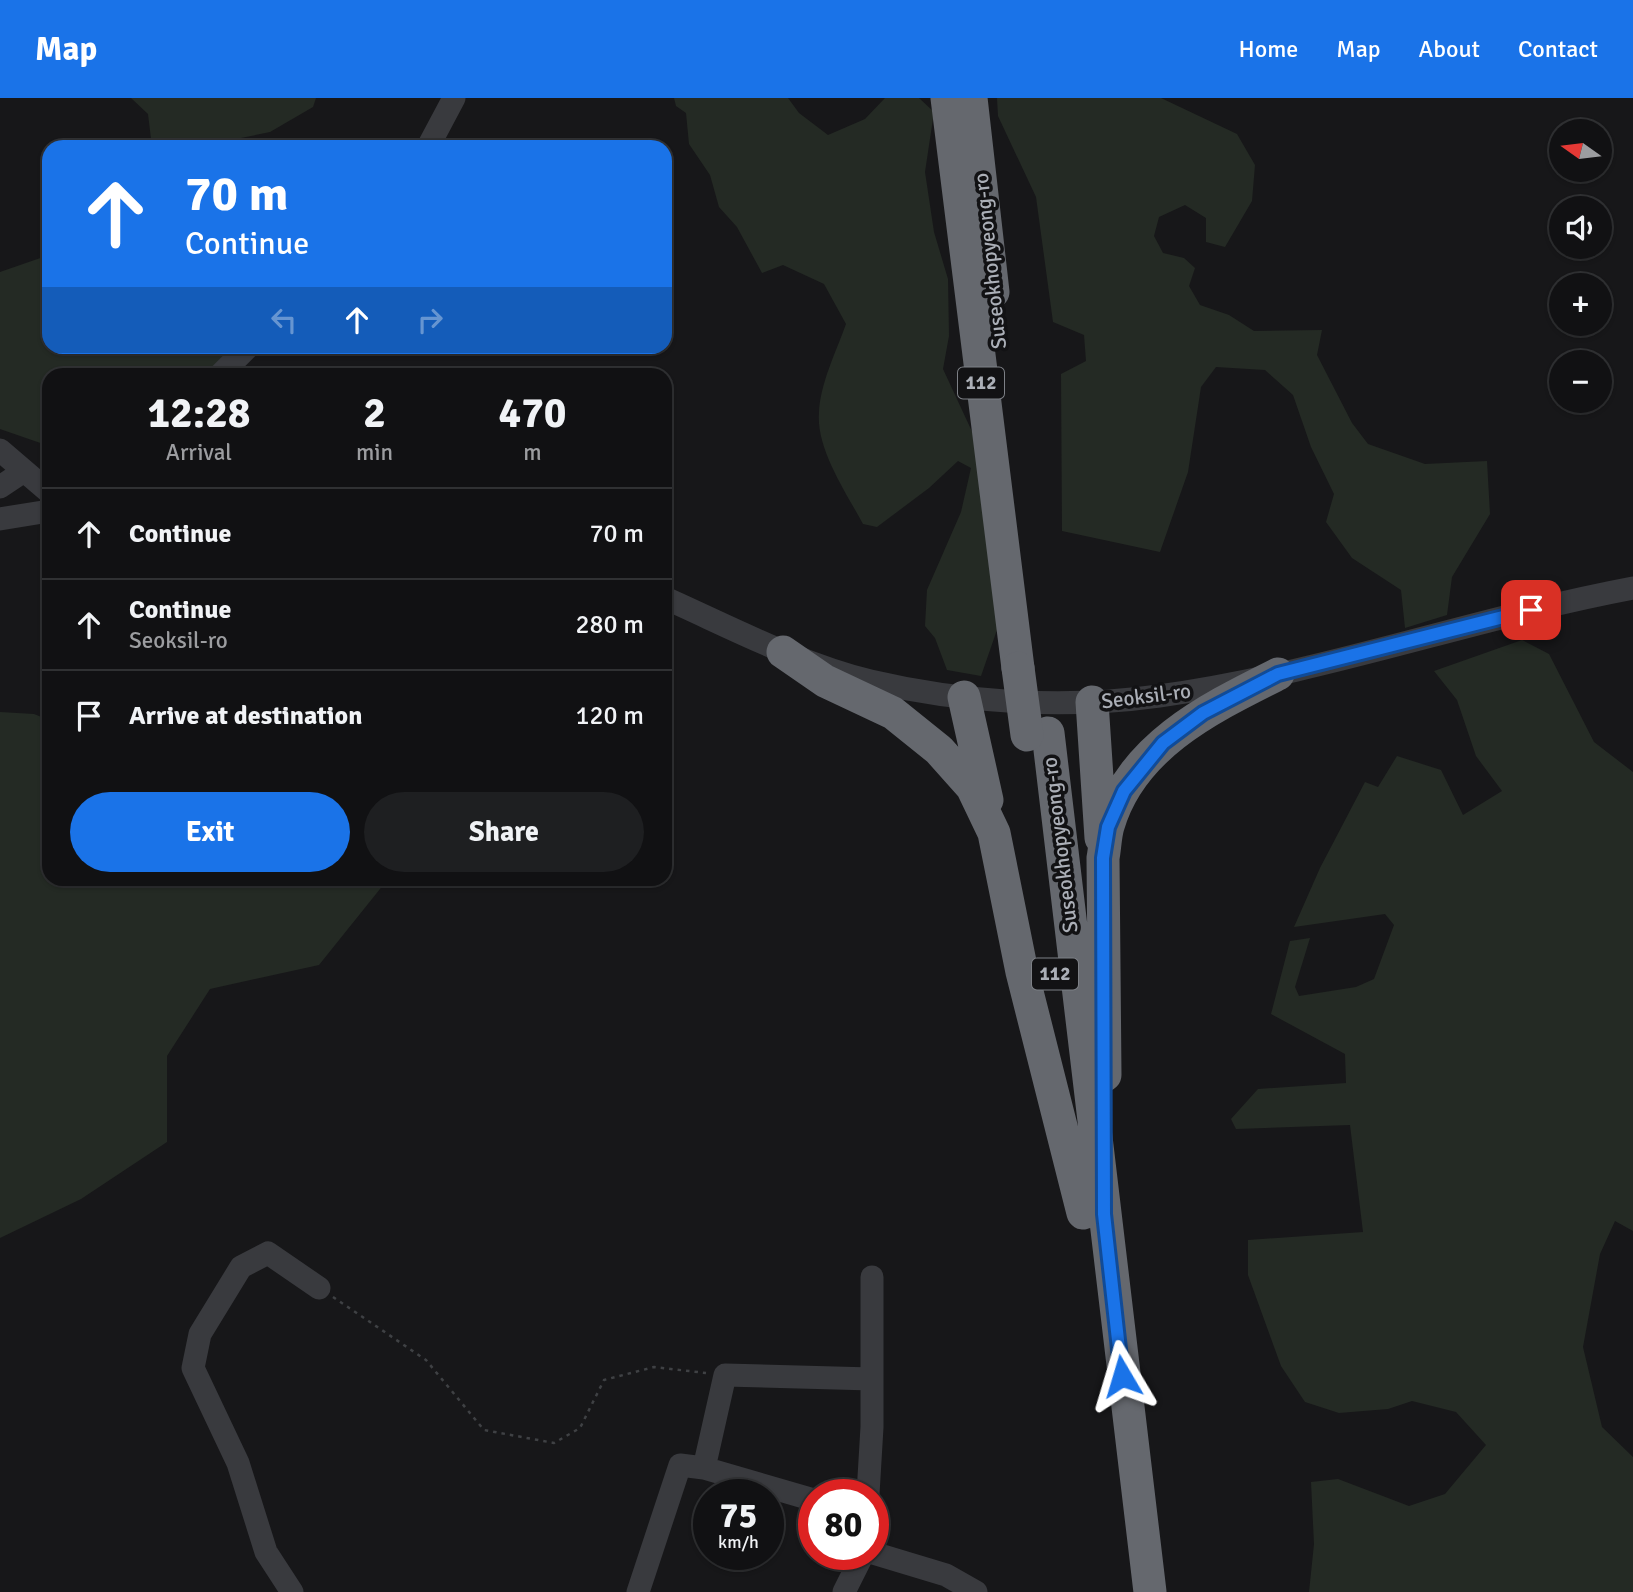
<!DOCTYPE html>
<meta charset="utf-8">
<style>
body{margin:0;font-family:Signika,sans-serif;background:#1e1f21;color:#f1f3f6;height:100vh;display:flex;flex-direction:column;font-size:26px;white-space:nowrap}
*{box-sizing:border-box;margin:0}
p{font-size:23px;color:#9c9da0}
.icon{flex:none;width:38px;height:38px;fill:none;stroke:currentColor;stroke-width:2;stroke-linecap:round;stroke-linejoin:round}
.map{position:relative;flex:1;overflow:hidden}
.panel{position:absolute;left:42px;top:270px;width:630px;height:518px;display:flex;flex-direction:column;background:#111113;border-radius:21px;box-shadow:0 2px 5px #0004,0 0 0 2px #303133}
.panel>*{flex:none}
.guide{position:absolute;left:42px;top:42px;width:630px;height:214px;border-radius:21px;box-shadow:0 2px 5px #0004,0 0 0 2px #303133;background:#1a73e8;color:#fff;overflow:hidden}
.needle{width:46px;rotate:284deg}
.buttons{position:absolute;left:1549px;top:21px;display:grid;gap:14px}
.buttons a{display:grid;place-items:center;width:63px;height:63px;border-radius:50%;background:#111113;box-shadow:0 2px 5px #0004,0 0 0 2px #303133;font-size:35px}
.speed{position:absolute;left:693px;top:1381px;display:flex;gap:14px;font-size:35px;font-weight:700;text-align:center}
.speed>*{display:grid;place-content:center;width:91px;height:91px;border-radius:50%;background:#111113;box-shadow:0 2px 5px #0004,0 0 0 2px #303133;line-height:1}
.speed small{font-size:18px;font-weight:400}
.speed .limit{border:10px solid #d22;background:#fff;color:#111}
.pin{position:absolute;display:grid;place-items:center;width:60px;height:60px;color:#fff;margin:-30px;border-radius:14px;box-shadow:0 4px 10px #0006}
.me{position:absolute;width:77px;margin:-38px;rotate:353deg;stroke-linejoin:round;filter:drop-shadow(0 0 5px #0008)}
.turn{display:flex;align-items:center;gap:24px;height:147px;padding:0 28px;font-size:32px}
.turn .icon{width:91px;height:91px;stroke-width:2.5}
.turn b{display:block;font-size:49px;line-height:60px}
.lanes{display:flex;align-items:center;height:66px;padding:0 28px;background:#0003;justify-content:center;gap:35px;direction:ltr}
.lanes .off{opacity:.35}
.eta{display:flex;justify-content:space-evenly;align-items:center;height:119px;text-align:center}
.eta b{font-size:42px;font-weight:700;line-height:49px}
.action{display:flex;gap:14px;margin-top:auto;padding:14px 28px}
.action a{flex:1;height:80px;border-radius:42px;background:#1a73e8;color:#fff;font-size:28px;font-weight:700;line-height:80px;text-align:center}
.action a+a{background:#1e1f21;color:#f1f3f6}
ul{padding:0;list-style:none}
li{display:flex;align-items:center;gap:21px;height:91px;padding:0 28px;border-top:2px solid #303133}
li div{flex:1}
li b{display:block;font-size:26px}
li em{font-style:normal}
header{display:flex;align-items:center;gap:42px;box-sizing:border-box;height:98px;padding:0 35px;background:#1a73e8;color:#fff}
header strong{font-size:33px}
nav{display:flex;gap:38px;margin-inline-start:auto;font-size:24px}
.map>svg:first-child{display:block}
</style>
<header>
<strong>Map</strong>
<nav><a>Home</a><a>Map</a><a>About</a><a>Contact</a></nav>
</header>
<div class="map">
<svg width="1633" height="1494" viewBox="0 0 1633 1494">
<rect width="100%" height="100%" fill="#171719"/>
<!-- green -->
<path fill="#242a24" d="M131 0H316L313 9 270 34 236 41 234 49H152L148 16Z
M674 0H788L799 15 828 37 865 21 885 0H919L934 14 925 74 934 134 948 181 949 238 943 271 975 340 998 529 981 578 947 572 935 540 925 528 927 492 961 414 971 370 958 363 929 390 877 429 863 426C847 396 816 351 819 315 820 286 836 254 846 226L824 186 783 167 762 175 737 129 719 109 710 77 689 46 686 15 676 8Z
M997 0H1161L1237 36 1255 67 1252 103 1225 149 1206 144V120L1185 107 1159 119 1154 138 1163 155 1184 160 1195 170 1189 188 1200 207 1229 217 1254 233 1322 232 1317 257 1352 325 1368 346 1425 366 1487 363 1490 416 1452 479 1447 517 1405 530 1401 492 1352 460 1326 424 1334 396 1311 349 1293 297 1265 272 1216 269 1201 289 1188 374 1160 454 1062 433 1061 276 1086 263 1084 237 1053 224 1036 99 998 18Z
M49 157V248L236 249 206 276H49V348L0 331V174Z
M1522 542 1549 556 1594 644 1633 674V1133L1615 1123 1600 1156 1583 1249 1602 1329 1633 1359V1494H1309L1314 1446 1311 1384 1338 1381 1409 1408 1445 1396 1486 1347 1456 1314 1412 1303 1388 1311 1339 1315 1305 1304 1281 1268 1248 1177V1142L1363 1134 1350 1027 1236 1031 1231 1021 1258 991 1346 985 1345 956 1271 916 1290 843 1310 840 1295 889 1299 898 1356 889 1374 881 1394 827 1385 816 1294 829 1320 770 1365 684 1378 689 1397 658 1441 672 1463 717 1502 693 1476 658 1457 602 1434 573Z
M0 614 34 616 49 622V780L388 781 319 867 210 891 167 958V1044L81 1101 0 1140Z"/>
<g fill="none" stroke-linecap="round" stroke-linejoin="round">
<!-- path -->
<path stroke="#3f4144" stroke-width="2.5" stroke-dasharray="3.5 5" stroke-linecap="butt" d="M333 1199 426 1262 484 1332 554 1345 580 1330 604 1282 654 1269 706 1275"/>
<!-- minor -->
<path stroke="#393a3e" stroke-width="23" d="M428 49 454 0
M221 276 249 248
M0 352 49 394
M0 389 24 373
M0 421 49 413
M665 500C732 530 798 565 870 583 963 605 1065 611 1159 598 1320 576 1474 520 1633 490
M704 1370 725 1277 872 1281
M868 1396 872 1329V1179
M873 1455 946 1477 976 1494
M292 1494 266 1454 238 1365 193 1270 200 1236 241 1169 268 1155 319 1190
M638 1494 680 1367 704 1370 814 1402
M844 1494 863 1456"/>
<!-- highway -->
<path stroke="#65686e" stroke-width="33" d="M947 0 1018 570
M971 0 993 194
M783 554 825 583 893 615 939 652 972 689 994 735 1022 874 1083 1115
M964 599 987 702
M1092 604 1101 740
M1048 635 1150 1494
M1105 977 1103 760C1105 750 1105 738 1108 728 1131 648 1210 610 1278 576"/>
<!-- highway-bridge -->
<path stroke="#65686e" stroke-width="33" d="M1018 570 1027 637"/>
</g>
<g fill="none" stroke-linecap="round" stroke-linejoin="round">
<!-- route casing -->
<g stroke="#114b97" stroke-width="18">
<path id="route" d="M1122 1278 1104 1116 1103 760 1108 729 1124 693 1163 645 1203 615 1278 576 1531 512"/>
</g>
<!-- route -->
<use href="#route" stroke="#1a73e8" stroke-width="12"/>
</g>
<g text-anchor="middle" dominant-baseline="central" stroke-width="7" stroke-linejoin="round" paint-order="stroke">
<!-- shield labels -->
<g fill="#121214" stroke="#7d8086" stroke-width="2">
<rect x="958" y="269.5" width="46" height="31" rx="5"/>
<rect x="1032" y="860.5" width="46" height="31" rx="5"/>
</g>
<g font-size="19" font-weight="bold" fill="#abafb7">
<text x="981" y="285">112</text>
<text x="1055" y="876">112</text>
</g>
<!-- street labels -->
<g font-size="21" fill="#abafb7" stroke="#121214">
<text transform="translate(990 163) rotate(-96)">Suseokhopyeong-ro</text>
<text transform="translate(1146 598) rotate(-7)">Seoksil-ro</text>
<text transform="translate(1060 747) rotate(-97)">Suseokhopyeong-ro</text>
</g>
</g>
</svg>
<div class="buttons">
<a><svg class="needle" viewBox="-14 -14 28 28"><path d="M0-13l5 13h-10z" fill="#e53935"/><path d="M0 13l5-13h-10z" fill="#9c9da0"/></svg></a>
<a><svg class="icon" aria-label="sound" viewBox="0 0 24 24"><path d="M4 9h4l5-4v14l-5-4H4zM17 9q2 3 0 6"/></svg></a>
<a>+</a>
<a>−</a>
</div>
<div class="speed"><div>75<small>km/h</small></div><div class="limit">80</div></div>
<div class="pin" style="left:1531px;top:512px;background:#d93025"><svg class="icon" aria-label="arrive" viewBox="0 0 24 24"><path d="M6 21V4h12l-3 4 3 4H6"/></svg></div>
<svg class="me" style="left:1122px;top:1278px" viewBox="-20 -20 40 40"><path d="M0-17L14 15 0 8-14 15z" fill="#1a73e8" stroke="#fff" stroke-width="4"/></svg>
<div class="guide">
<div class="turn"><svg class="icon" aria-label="ahead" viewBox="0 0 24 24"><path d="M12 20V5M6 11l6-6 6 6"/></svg><div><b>70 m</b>Continue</div></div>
<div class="lanes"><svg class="icon off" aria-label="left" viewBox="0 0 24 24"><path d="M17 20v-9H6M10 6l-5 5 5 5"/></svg><svg class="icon" aria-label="ahead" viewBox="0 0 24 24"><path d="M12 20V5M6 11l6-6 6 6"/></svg><svg class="icon off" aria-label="right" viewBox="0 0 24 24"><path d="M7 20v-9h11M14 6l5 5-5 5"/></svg></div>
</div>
<section class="panel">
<div class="eta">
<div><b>12:28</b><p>Arrival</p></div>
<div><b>2</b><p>min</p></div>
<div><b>470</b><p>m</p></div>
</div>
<ul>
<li><svg class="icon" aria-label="ahead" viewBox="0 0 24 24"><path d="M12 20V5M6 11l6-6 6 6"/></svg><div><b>Continue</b></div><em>70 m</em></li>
<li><svg class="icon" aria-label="ahead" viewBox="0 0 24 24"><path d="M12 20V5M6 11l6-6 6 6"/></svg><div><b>Continue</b><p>Seoksil-ro</p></div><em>280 m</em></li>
<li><svg class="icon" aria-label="arrive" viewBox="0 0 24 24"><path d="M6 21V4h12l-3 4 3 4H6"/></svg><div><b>Arrive at destination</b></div><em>120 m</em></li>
</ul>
<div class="action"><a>Exit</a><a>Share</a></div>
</section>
</div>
